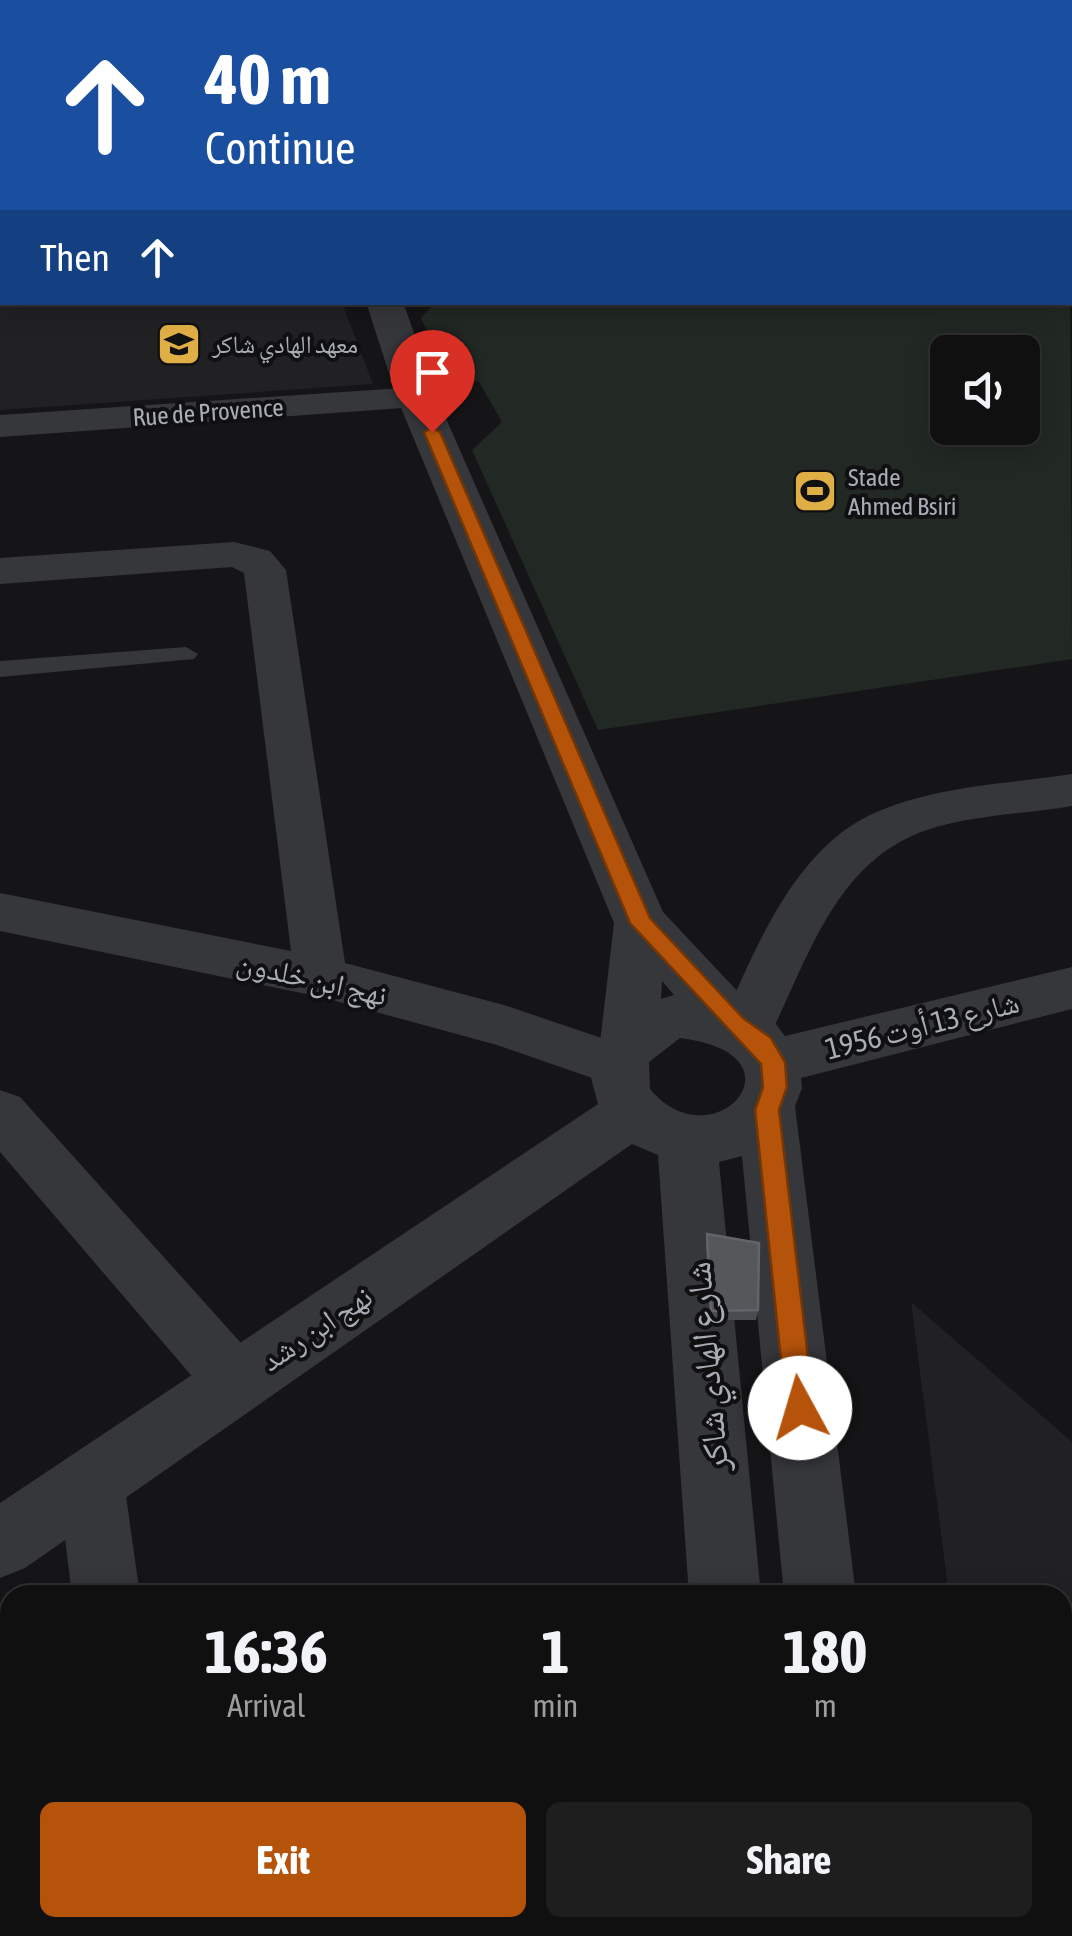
<!DOCTYPE html>
<meta charset="utf-8">
<style>
body{margin:0;font-family:"Asap Condensed","Noto Naskh Arabic",sans-serif;background:#1e1e1f;color:#f1f3f6;height:100vh;display:flex;flex-direction:column;font-size:38px;white-space:nowrap}
*{box-sizing:border-box;margin:0}
p{font-size:32px;color:#9c9d9f}
.icon{flex:none;width:55px;height:55px;fill:none;stroke:currentColor;stroke-width:2;stroke-linecap:round;stroke-linejoin:round}
.map{position:relative;flex:1;overflow:hidden}
.panel{position:absolute;left:0px;top:1585px;width:1072px;height:352px;display:flex;flex-direction:column;background:#101011;border-radius:30px 30px 0 0;box-shadow:0 5px 25px #0003,0 0 0 2px #303031}
.panel>*{flex:none}
.banner{position:absolute;left:0px;top:0px;width:1072px;height:305px;box-shadow:0 5px 25px #0003,0 0 0 2px #303031;background:#1a4fa0;color:#fff;overflow:hidden}
.tools{position:absolute;left:930px;top:335px;display:grid;gap:20px}
.tools a{display:grid;place-items:center;width:110px;height:110px;border-radius:15px;background:#101011;box-shadow:0 5px 25px #0003,0 0 0 2px #303031;font-size:50px}
.pin{position:absolute;display:grid;place-items:center;width:85px;height:85px;color:#fff;margin:-102px -42px;border-radius:50% 50% 50% 0;rotate:-45deg;box-shadow:0 0 10px #0007}
.pin .icon{rotate:45deg}
.me{position:absolute;width:110px;margin:-55px;rotate:354deg;stroke-linejoin:round;filter:drop-shadow(0 0 8px #0008)}
.turn{display:flex;align-items:center;gap:35px;height:210px;padding:0 40px;font-size:45px}
.turn .icon{width:130px;height:130px;stroke-width:2.5}
.turn b{display:block;font-size:70px;line-height:85px}
.then{display:flex;align-items:center;height:95px;padding:0 40px;background:#0003;gap:20px;font-size:38px}
.eta{display:flex;justify-content:space-evenly;align-items:center;height:170px;text-align:center}
.eta b{font-size:60px;font-weight:700;line-height:70px}
.cta{display:flex;gap:20px;margin-top:auto;padding:20px 40px}
.cta a{flex:1;height:115px;border-radius:15px;background:#b45309;color:#fff;font-size:40px;font-weight:700;line-height:115px;text-align:center}
.cta a+a{background:#1e1e1f;color:#f1f3f6}
.map>svg:first-child{display:block}
</style>
<div class="map">
<svg width="1072" height="1936" viewBox="0 0 1072 1936">
<rect width="100%" height="100%" fill="#151517"/>
<!-- built -->
<path fill="#212123" d="M301 0H1072V142L1070 2Z
M0 303H342L373 384 0 410Z
M911 1302 1072 1442V1936H992L991 1928H1062V1595H949Z"/>
<!-- green -->
<path fill="#222823" fill-rule="evenodd" d="M1070 266 1072 659 598 730 472 450 502 422 479 382 446 372 421 318 435 303 1070 302ZM948 352H1022V428H948Z"/>
<g fill="none" stroke-linecap="round" stroke-linejoin="round">
<!-- service -->
<path fill="#36373b" fill-rule="evenodd" d="M186 647 198 654 194 659 0 677V661Z"/>
<!-- minor -->
<path fill="#36373b" fill-rule="evenodd" d="M0 0H137L2 2V8Z
M0 40H2V56H0Z
M0 109H2V127H0Z
M1070 240H1072V260H1070Z
M0 278H2V298H0Z
M417 387 430 390 436 398 430 406 0 437V415Z
M234 542 270 551 286 570 345 963 504 1005 637 1050 646 1065 637 1080 618 1087 497 1045 321 997 0 931V893L291 951 244 573 232 567 0 584V558Z
M1072 774V806C1025 814 973 815 927 830 832 862 807 965 765 1045L746 1051 727 1045 719 1030C753 955 791 853 870 815 932 786 1006 784 1072 774Z
M0 1090 20 1097 258 1362 268 1382 258 1402 236 1411 214 1402 0 1152Z
M91 1451 114 1460 124 1482 140 1595H72L58 1482 68 1460Z
M111 1928H189L190 1936H112Z"/>
<!-- tertiary -->
<path fill="#36373b" fill-rule="evenodd" d="M262 0H290L291 2H263Z
M366 302H403L437 398 663 912 758 1013 775 1023 785 1036 1072 967V1009L801 1078 802 1088 795 1106 856 1595H784L742 1156 719 1162 761 1595H689L658 1155 632 1144 25 1568 0 1578V1503L598 1104 589 1070 600 1043 614 923 397 398ZM662 981 674 995 661 999ZM680 1038C812 1054 713 1165 650 1089L649 1062Z
M712 1928H794V1936H712Z
M815 1928H897L898 1936H816Z"/>
</g>
<!-- wall -->
<path fill="#4b4c51" d="M0 149 2 150V274H0Z
M707 1234 758 1310 756 1320H710L706 1245Z"/>
<!-- building -->
<path fill="#55575b" stroke="#626469" stroke-width="2.5" d="M0 149 2 150V254H0Z
M707 1234 759 1243 758 1310 711 1311Z"/>
<!-- route -->
<path fill="#b45309" stroke="#753606" stroke-width="2.5" d="M432 428 440 432 650 918 743 1018 771 1038 785 1062 787 1087 779 1110 814 1408 810 1418 800 1421 790 1418 786 1408 755 1110 763 1087 761 1064 630 923 424 432Z"/>
<!-- icons -->
<defs>
<g id="school-square" transform="scale(2.25)"><rect x="-9" y="-9" width="18" height="18" rx="4" fill="#dfae45" stroke="#101012"/><path d="M0-5L7-2L0 1L-7-2ZM-4 1L0 2.5L4 1V4Q0 6-4 4Z" fill="#111"/></g>
<g id="stadium-square" transform="scale(2.25)"><rect x="-9" y="-9" width="18" height="18" rx="4" fill="#dfae45" stroke="#101012"/><path d="M0-5a6.5 5 0 1 0 0 10a6.5 5 0 1 0 0-10ZM-3.5-1.8h7v3.6h-7Z" fill="#111"/></g>
</defs>
<g fill-rule="evenodd">
<use href="#school-square" x="179" y="344"/>
<use href="#stadium-square" x="815" y="491"/>
</g>
<g text-anchor="middle" dominant-baseline="central" stroke-width="8" stroke-linejoin="round" paint-order="stroke">
<!-- far-poi labels -->
<g font-size="25" fill="#a8acb5" stroke="#101012" text-anchor="start">
<text x="212" y="344">معهد الهادي شاكر</text>
<text x="848" y="477">Stade<tspan x="848" dy="29">Ahmed Bsiri</tspan></text>
</g>
<!-- far-street labels -->
<g font-size="25" fill="#a8acb5" stroke="#101012">
<text transform="translate(208 412) rotate(-4)">Rue de Provence</text>
</g>
<!-- street labels -->
<g font-size="30" fill="#a8acb5" stroke="#101012">
<text transform="translate(312 978) rotate(13)">نهج ابن خلدون</text>
<text transform="translate(922 1025) rotate(-14)">شارع 13 أوت 1956</text>
<text transform="translate(316 1328) rotate(-34)">نهج ابن رشد</text>
</g>
<!-- near-street labels -->
<g font-size="35" fill="#a8acb5" stroke="#101012">
<text transform="translate(706 1367) rotate(-95)">شارع الهادي شاكر</text>
</g>
</g>
</svg>
<div class="tools">
<a><svg class="icon" aria-label="sound" viewBox="0 0 24 24"><path d="M4 9h4l5-4v14l-5-4H4zM17 9q2 3 0 6"/></svg></a>
</div>
<div class="pin" style="left:432px;top:432px;background:#d93025"><svg class="icon" aria-label="arrive" viewBox="0 0 24 24"><path d="M6 21V4h12l-3 4 3 4H6"/></svg></div>
<svg class="me" style="left:800px;top:1408px" viewBox="-20 -20 40 40"><circle r="19" fill="#fff"/><path d="M0-13L10 11 0 6-10 11z" fill="#b45309"/></svg>
<div class="banner">
<div class="turn"><svg class="icon" aria-label="ahead" viewBox="0 0 24 24"><path d="M12 20V5M6 11l6-6 6 6"/></svg><div><b>40 m</b>Continue</div></div>
<div class="then">Then<svg class="icon" aria-label="ahead" viewBox="0 0 24 24"><path d="M12 20V5M6 11l6-6 6 6"/></svg></div>
</div>
<section class="panel">
<div class="eta">
<div><b>16:36</b><p>Arrival</p></div>
<div><b>1</b><p>min</p></div>
<div><b>180</b><p>m</p></div>
</div>
<div class="cta"><a>Exit</a><a>Share</a></div>
</section>
</div>
